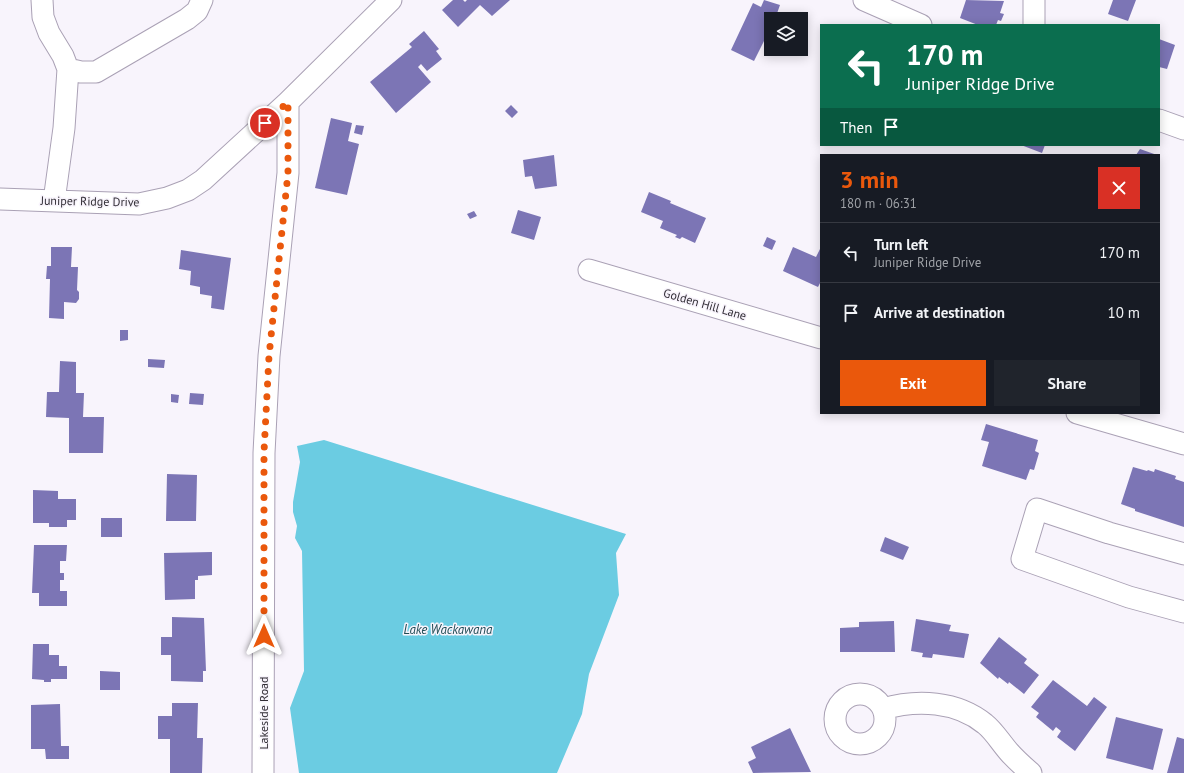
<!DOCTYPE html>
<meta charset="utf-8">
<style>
body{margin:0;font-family:"PT Sans",sans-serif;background:#20242c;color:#f1f3f6;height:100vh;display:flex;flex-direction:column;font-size:15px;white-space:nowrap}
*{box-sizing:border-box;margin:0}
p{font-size:13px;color:#9ea1a6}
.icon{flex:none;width:22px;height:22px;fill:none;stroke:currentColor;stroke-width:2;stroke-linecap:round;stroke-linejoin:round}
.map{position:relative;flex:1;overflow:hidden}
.sheet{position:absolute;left:820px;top:154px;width:340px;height:260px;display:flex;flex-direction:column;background:#171b24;border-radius:0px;box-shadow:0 2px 10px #0003}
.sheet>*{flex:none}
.banner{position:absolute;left:820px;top:24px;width:340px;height:122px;border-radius:0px;box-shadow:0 2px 10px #0003;background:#0b6e4f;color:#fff;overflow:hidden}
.controls{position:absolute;left:764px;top:12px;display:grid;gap:8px}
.controls a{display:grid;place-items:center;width:44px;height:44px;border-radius:0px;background:#171b24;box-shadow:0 2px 10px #0003;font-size:20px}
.pin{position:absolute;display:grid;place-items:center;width:34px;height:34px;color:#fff;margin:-17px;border:2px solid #fff;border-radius:50%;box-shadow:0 1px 4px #0007}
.me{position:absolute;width:44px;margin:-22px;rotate:0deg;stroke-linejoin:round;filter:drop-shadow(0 0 3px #0008)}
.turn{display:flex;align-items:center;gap:14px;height:84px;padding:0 20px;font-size:18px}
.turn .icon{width:52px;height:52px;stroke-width:2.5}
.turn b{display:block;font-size:28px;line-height:34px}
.then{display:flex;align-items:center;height:38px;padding:0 20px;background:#0003;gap:8px;font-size:15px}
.round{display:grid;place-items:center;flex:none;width:42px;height:42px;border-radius:0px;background:#20242c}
.overview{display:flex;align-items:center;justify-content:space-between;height:68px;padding:0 20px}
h1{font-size:24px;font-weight:700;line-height:30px;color:#ea580c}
.button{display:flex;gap:8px;margin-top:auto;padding:8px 20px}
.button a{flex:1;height:46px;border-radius:0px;background:#ea580c;color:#fff;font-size:16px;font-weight:700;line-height:46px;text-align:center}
.button a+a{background:#20242c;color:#f1f3f6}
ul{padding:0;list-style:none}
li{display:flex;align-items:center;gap:12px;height:60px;padding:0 20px;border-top:1px solid #363941}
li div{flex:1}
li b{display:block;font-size:15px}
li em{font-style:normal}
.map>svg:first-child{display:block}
</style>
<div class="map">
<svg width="1184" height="773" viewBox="0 0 1184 773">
<rect width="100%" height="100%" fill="#f8f4fc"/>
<!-- water -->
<path fill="#6bcce2" d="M324 440 626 534 616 553 619 595 589 674 582 714 557 773H299L290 708 304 671 302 551 295 538 297 526 293 512V502L300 462 297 446Z"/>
<!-- building -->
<path fill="#7c75b5" d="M453 0H463L465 2 467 0H510L492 16 480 5 458 27 442 10Z
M764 0 780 5 775 19H771V27L754 61 731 50 753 3 761 7Z
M966 0 1004 1 1000 13 1004 14 1001 21 998 20 996 25H978L960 18Z
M1113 0H1136L1128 21 1108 14Z
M424 31 439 49 436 51 442 59 427 71 421 64 418 67 431 82 396 113 370 82 412 47 409 44Z
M1159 39 1175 45 1167 69 1159 67Z
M511 105 518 112 512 118 505 111Z
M331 118 352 123 348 141 359 144 347 195 315 188Z
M356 125 364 126 362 135 354 133Z
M1021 145H1045L1042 153Z
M1140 149 1157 155H1136Z
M554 155 557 186 535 189 532 176 525 177 523 160Z
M649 192 671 201 670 203 706 218 695 243 682 237 680 239 675 237 677 235 660 228 663 221 641 212Z
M518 210 541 217 534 240 511 233Z
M474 211 477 216 470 219 467 214Z
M767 237 776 241 772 250 763 246Z
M51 247H72L71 267H78L77 290 79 292V299L76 303 64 302V319L49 318 50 279H46L47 266H51Z
M793 247 816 257 820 249H821V281L818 287 783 271Z
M181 250 231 258 224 310 211 308 212 296 200 294V287L190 285 191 271 179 269Z
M120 330H128V340L120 341Z
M148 359 165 360 164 368 148 367Z
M60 361 76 362V393H84L83 417H104L103 453H69V418L46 417 47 392H59Z
M190 393 204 394 203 405 189 404Z
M171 394 179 395 178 403 171 402Z
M986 424 1038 440 1035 451 1039 453 1034 470 1030 469 1026 480 982 466 989 442 981 440Z
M1133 467 1147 471 1148 470 1154 472 1155 469 1176 476 1175 479 1184 482V527L1135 511V509L1121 504Z
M167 474 197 475 196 521H166Z
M33 490 58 491V499H76V520H67V527H49V523H33Z
M101 518H122V537H101Z
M885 537 909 547 903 560 880 551Z
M34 545H67L66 561H60V573H64V580H60V591H67V606H39V593H32Z
M212 552V575L198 576V580H195V599L165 600 164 553Z
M172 617 204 618 206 671H203V682L171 681V655H161V637H172Z
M916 619 951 625 949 631 969 634 964 658 933 654 932 658 922 657 923 653 911 651Z
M894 621 895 652H840V628L859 627V622Z
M999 637 1027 659 1024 663 1039 675 1024 694 1009 682 1008 684 999 677 998 679 980 663Z
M33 644H49V655H59V666H67V679H51V682H44V680L32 679Z
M100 671 120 672V690H100Z
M1053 680 1087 706 1094 697 1107 707 1075 751 1057 737 1061 731 1056 727 1053 731 1036 717 1039 713 1031 707Z
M172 703H198L197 738H203L202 773H170V739H158V716H172Z
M60 704 61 746H69V759H46L45 749H31V705Z
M1116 717 1163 729 1153 770 1106 758Z
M790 728 811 772 753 773 748 762 756 758 751 747Z
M1177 737 1184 739V773H1167Z"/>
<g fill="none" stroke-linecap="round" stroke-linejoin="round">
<!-- minor casing -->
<g stroke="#aaa1b5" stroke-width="23">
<path id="minor" d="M42 0 43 17 49 33 63 56 68 69 64 128 54 201
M864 0 921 25
M1034 25V0
M68 69 81 72H96L187 19 197 11 202 0
M1159 120 1184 129
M0 199 139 204 167 198 188 190 203 180 288 102 391 0
M589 270 821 338
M1077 413 1184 444
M1184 554 1109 533 1037 509 1022 559 1129 597 1184 612
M835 719a25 25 0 1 1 50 0a25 25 0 1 1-50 0Z
M883 709C917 699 957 701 985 724 994 731 1001 743 1009 752 1016 760 1024 767 1031 773
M263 773 264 453 269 356 288 173V102"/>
</g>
<!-- minor -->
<use href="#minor" stroke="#fff" stroke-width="21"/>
</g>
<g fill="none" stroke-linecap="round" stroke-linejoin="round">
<!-- route -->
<path stroke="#ea580c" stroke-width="7" stroke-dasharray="0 12.6" d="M264 636V452L269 356 288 173V102L265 123"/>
</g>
<g text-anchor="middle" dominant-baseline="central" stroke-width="3" stroke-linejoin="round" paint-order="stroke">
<!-- street labels -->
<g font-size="12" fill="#312d35" stroke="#f8f4fc">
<text transform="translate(90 201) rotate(1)">Juniper Ridge Drive</text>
<text transform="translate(705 304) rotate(16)">Golden Hill Lane</text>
<text transform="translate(263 713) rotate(-90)">Lakeside Road</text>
</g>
<!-- water labels -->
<g font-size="13" font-style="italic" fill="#1f4b54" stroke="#f8f4fc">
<text x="448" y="629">Lake Wackawana</text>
</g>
</g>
</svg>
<div class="controls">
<a><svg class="icon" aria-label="layers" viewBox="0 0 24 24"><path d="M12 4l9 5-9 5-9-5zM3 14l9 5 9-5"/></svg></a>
</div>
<div class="pin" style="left:265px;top:123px;background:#d93025"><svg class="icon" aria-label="arrive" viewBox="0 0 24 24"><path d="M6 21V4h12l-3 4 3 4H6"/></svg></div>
<svg class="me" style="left:264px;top:636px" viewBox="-20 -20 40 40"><path d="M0-17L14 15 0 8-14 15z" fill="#ea580c" stroke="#fff" stroke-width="4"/></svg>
<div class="banner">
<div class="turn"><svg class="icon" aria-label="left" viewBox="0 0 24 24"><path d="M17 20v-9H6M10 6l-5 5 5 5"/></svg><div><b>170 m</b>Juniper Ridge Drive</div></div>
<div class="then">Then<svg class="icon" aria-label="arrive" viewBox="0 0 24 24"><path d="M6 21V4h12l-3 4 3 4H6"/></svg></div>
</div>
<section class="sheet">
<div class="overview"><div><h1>3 min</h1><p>180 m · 06:31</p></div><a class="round" style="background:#d93025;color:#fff"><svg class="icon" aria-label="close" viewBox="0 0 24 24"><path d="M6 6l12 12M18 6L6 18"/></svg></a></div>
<ul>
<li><svg class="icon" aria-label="left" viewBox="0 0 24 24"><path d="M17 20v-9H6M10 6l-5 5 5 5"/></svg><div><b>Turn left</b><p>Juniper Ridge Drive</p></div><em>170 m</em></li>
<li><svg class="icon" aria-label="arrive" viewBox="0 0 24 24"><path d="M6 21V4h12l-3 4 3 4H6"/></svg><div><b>Arrive at destination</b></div><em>10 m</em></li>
</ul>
<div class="button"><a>Exit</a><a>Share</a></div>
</section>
</div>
